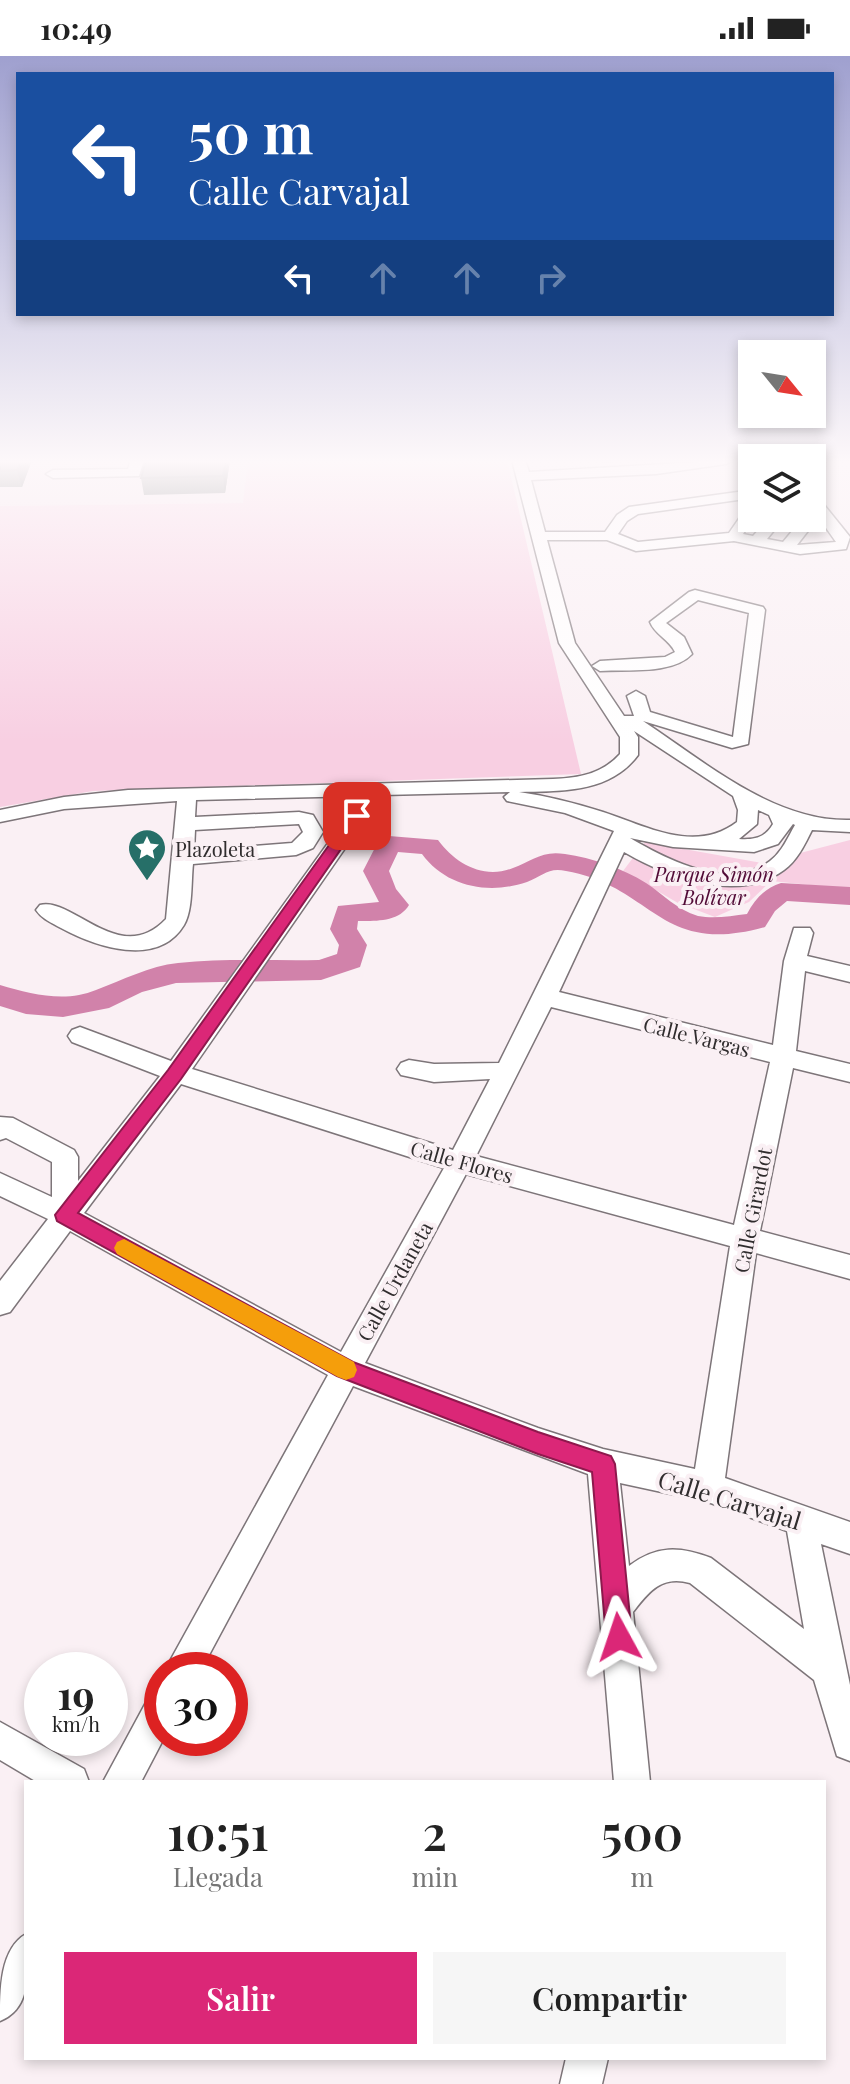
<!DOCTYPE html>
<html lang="es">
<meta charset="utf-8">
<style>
body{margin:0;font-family:"Playfair Display",serif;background:#f6f6f6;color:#222;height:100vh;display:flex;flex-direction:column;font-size:30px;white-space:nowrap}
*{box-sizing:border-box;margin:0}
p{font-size:26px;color:#767676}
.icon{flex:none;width:44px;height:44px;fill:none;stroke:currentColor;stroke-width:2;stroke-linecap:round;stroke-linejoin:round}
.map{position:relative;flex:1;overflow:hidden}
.sheet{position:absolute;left:24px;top:1724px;width:802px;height:280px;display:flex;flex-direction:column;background:#fff;border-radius:0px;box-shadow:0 4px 12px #0003}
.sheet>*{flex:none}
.hud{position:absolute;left:16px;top:16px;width:818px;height:244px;border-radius:0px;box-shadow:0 4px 12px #0003;background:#1a4fa0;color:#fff;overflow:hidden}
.needle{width:52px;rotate:120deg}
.tools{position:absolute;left:738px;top:284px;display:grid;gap:16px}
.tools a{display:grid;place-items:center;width:88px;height:88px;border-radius:0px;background:#fff;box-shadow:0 4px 12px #0003;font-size:40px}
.speed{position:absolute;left:24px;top:1596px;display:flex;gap:16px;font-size:40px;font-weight:700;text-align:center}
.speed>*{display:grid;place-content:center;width:104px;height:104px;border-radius:50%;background:#fff;box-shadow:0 4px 12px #0003;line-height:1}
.speed small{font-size:20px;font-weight:400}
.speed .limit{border:12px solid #d22;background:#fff;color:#111}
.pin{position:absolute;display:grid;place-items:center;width:68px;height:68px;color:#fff;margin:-34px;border-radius:16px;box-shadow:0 4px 12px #0006}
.me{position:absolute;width:88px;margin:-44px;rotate:355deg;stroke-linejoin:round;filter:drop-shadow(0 0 6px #0008)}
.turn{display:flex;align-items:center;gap:28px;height:168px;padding:0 40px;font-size:36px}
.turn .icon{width:104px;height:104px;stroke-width:2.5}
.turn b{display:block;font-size:56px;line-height:68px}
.lanes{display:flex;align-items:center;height:76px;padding:0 40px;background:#0003;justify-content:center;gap:40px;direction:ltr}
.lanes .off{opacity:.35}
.eta{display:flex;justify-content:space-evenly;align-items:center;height:136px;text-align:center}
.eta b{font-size:48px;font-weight:600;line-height:56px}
.cta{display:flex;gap:16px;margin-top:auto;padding:16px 40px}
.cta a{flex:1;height:92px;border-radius:0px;background:#db2777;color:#fff;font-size:32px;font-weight:600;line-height:92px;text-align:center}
.cta a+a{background:#f6f6f6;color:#222}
.status{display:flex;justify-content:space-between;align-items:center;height:56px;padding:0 40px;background:#fff;direction:ltr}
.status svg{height:22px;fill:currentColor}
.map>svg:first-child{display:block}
</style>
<div class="status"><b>10:49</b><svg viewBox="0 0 49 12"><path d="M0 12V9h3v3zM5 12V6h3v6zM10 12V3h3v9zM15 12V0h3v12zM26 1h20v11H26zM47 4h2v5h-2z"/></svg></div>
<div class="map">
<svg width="850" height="2028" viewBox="0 0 850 2028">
<rect width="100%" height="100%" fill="#faf0f4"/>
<!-- built -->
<path fill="#f5e3eb" d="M0 404H507L243 447 0 450Z"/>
<!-- green -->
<path fill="#f8cfe2" d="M248 404H507L581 718 93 735 0 751V450L243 447Z
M850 784V833L771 825 749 846 715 861 678 847 623 815 645 786 762 807Z"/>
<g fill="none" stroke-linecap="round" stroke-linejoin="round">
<!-- river -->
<path fill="#d182aa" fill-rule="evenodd" d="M389 780 438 784C455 807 483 824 513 812 532 805 542 794 565 798 592 802 622 812 646 827 663 838 677 854 698 860 714 863 731 860 747 858 755 843 765 832 781 827L850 831V849L787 845 775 855 765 871C659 901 653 830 566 815 548 811 543 820 527 826 489 839 446 831 422 798L398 796 389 815 396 833 409 849C399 866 376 865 358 865L357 873 367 889 360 911 321 924 176 927 142 936 109 952 63 961 26 958 0 950V929C31 938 65 947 96 934 123 924 149 910 178 907 224 902 273 905 319 904L337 898 339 889 330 873 338 850 379 846 363 815 380 782Z"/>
<!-- minor casing -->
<g stroke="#7d7579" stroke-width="3">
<path id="minor" d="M131 404H144L139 420 53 422 46 418 53 414 128 413Z
M512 404H525L529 416 733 404 726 408 656 418 531 424 545 476H605L617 459 629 451 752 434V442L638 458 627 465 618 478 638 486 729 477 747 451 752 450 754 462 743 478 753 480 769 462H784L767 483 783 486 803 462H812V458L818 462 797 489 836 486 812 452V439L817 440 850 481 846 493 800 498 734 485 636 495 607 484H547L575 587 624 660H634L627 640 636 635 645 640 650 656 733 681 749 557 698 544 666 567 684 581 692 598C672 619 628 613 600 615L592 610 600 605 665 601 675 596C669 583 655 579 650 566L689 536 695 534 763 551 765 554 748 688 732 692 643 665C704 705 773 766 850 764V776L812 774C805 788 797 805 784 814 738 848 667 821 624 796L559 936 773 989 784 905 794 872H810L813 877 807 900 850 910V926L805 915 796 995 850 1008V1026L793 1012 760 1175 850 1199V1223L756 1197 725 1422 850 1466V1498L821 1488 850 1629V1705L837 1700 814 1624 690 1527C662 1519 649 1535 633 1556L650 1726H614L588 1418 353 1330 201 1614H165L328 1319 70 1175 10 1256 0 1259V1225L48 1163 0 1140V1117L52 1141V1106L6 1082 0 1084V1061L13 1062 74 1094 78 1101V1125L160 1020 72 986 68 980 72 974 80 971 88 974 171 1005 362 740 196 744 195 761 299 756 313 759 323 776 313 792 296 799 193 808C191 825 193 854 184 869 158 912 96 891 61 872 52 867 42 863 36 854L40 849C72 840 120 912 166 863L177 745 64 753 0 766V754L64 741 128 734 553 723C579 722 602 718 620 698V681L559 587ZM634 675 733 740 738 754 737 766C695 798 646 770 603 756 575 747 547 740 519 736 562 735 610 737 638 699V681ZM510 736 504 741 507 745 565 757 614 775 499 1007 434 1008 409 1004 401 1007 397 1013 401 1019 434 1026 490 1023 453 1094 192 1013 382 739ZM758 754 769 759 773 768C765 782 754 784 739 783L757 768ZM299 768 303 776 292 787 194 795 195 774ZM793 768 795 769C788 781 782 796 770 805 729 836 668 804 630 782L673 791 754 796 778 788ZM551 951 770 1006 734 1169 476 1100ZM181 1028 444 1112 341 1296 84 1157ZM466 1118 730 1190 695 1413 603 1393 538 1372 365 1307ZM620 1427 708 1446 787 1475 804 1573 711 1502C680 1490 656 1489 629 1510Z
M162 1633V1682H164L141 1726H103L150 1639Z
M0 1666 84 1713 89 1726H37L0 1704Z
M26 1878C26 1910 35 1951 0 1965 0 1933 0 1893 26 1878Z
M566 2002H608L602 2028H560Z"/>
</g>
<!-- minor -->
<use href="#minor" fill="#fff" fill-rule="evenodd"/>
</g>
<!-- wall -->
<path fill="#5e6665" d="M0 404H32L22 431H0Z
M230 404 225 437 144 439 141 422Z
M601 404H634V405L601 407Z"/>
<!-- shaded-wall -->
<path fill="#4c5352" d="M22 404H32L22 431 17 414Z
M226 404H230L225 437 223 420Z"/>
<!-- building -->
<path fill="#6d7775" stroke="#4c5352" stroke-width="2" d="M0 404H22L17 414 0 415Z
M146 404H226L223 420 141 422Z"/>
<!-- sky -->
<linearGradient id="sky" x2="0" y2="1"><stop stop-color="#9fa0cf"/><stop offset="0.59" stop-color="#fdf8fa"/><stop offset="1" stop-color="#fdf8fa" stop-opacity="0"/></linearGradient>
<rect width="850" height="687" fill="url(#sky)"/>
<!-- route -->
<path fill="#db2777" stroke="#8e194d" stroke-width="2" d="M357 755 365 760 362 763 181 1023 78 1157 353 1306 538 1376 611 1400 615 1408 632 1581 628 1591 619 1594 610 1591 606 1581 592 1416 538 1398 337 1320 57 1165 55 1159 168 1014 352 757Z"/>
<!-- slow -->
<path fill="#f59e0b" d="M124 1183 354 1306 357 1314 354 1321 346 1324 338 1321 117 1198 114 1192 117 1186Z"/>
<!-- icons -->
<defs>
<g id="sight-pin" transform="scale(2)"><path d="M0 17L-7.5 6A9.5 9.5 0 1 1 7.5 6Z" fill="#266f68" stroke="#faf0f4"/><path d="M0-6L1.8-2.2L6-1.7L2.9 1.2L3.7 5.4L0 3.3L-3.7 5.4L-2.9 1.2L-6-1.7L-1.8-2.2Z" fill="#fff"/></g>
</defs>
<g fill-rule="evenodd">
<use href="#sight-pin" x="147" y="792"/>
</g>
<g text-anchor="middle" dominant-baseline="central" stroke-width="8" stroke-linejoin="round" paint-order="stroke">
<!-- poi labels -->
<g font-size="20" fill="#302d2e" stroke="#faf0f4" text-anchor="start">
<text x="175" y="792">Plazoleta</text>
</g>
<!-- park labels -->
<g font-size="20" font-style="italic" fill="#510a36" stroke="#faf0f4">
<text x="714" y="817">Parque Simón<tspan x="714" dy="23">Bolívar</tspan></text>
</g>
<!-- street labels -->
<g font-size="20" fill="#302d2e" stroke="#faf0f4">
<text transform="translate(697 980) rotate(14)">Calle Vargas</text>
<text transform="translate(462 1105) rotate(16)">Calle Flores</text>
<text transform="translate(752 1154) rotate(-79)">Calle Girardot</text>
<text transform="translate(394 1225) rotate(-61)">Calle Urdaneta</text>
</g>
<!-- near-street labels -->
<g font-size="24" fill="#302d2e" stroke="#faf0f4">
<text transform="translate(730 1443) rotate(17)">Calle Carvajal</text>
</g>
</g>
</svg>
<div class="tools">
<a><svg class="needle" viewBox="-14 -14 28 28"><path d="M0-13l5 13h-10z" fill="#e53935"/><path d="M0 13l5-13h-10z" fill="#767676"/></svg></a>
<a><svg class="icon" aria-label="layers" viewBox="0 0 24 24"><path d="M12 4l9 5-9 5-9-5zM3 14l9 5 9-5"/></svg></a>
</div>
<div class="speed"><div>19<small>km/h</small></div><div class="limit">30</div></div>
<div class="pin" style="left:357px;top:760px;background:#d93025"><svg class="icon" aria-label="arrive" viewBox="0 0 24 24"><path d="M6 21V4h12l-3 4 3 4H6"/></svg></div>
<svg class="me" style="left:619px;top:1581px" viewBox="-20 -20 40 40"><path d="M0-17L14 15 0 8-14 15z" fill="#db2777" stroke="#fff" stroke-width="4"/></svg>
<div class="hud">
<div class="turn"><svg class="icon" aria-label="left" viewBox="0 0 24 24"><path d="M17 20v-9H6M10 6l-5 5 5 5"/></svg><div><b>50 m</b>Calle Carvajal</div></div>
<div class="lanes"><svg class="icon" aria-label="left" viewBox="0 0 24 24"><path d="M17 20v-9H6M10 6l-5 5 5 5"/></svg><svg class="icon off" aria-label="ahead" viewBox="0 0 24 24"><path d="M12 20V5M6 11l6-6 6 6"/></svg><svg class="icon off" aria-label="ahead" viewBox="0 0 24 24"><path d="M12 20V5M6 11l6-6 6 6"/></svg><svg class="icon off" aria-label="right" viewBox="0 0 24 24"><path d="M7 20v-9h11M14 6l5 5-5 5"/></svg></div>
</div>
<section class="sheet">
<div class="eta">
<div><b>10:51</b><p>Llegada</p></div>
<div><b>2</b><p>min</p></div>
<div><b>500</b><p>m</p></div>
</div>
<div class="cta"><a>Salir</a><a>Compartir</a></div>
</section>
</div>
